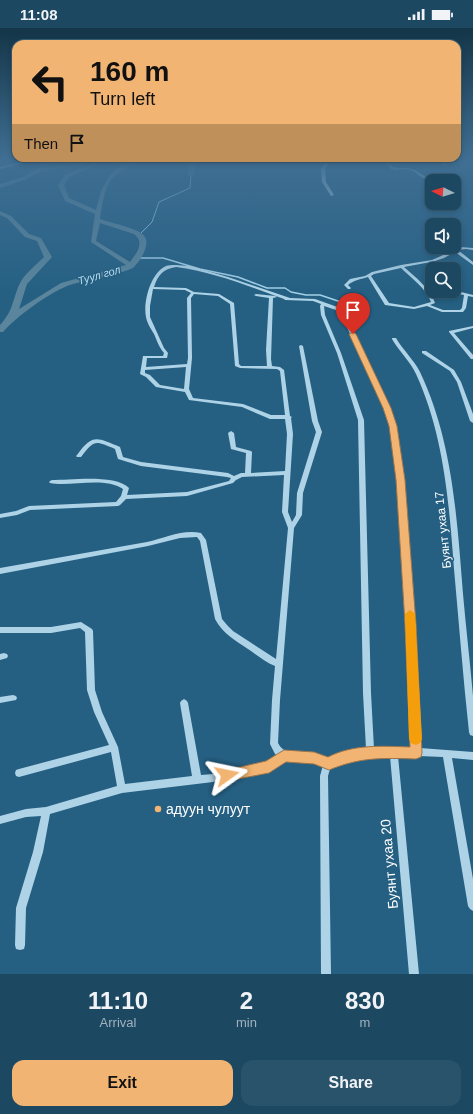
<!DOCTYPE html>
<meta charset="utf-8">
<style>
body{margin:0;font-family:Arial,sans-serif;background:#29526b;color:#f1f3f6;height:100vh;display:flex;flex-direction:column;font-size:15px;white-space:nowrap}
*{box-sizing:border-box;margin:0}
p{font-size:13px;color:#a0b2be}
.icon{flex:none;width:22px;height:22px;fill:none;stroke:currentColor;stroke-width:2;stroke-linecap:round;stroke-linejoin:round}
.map{position:relative;height:946px;overflow:hidden}
.drawer{display:flex;flex-direction:column;background:#1c4862;flex:1}
.drawer>*{flex:none}
.hud{position:absolute;left:12px;top:12px;width:449px;height:122px;border-radius:12px;box-shadow:0 2px 6px #0003,0 0 0 1px #3a6077;background:#f1b472;color:#111;overflow:hidden}
.needle{width:26px;rotate:275deg}
.controls{position:absolute;left:425px;top:146px;display:grid;gap:8px}
.controls a{display:grid;place-items:center;width:36px;height:36px;border-radius:8px;background:#1c4862;box-shadow:0 2px 6px #0003,0 0 0 1px #3a6077;font-size:20px}
.pin{position:absolute;display:grid;place-items:center;width:34px;height:34px;color:#fff;margin:-41px -17px;border-radius:50% 50% 50% 0;rotate:-45deg;box-shadow:0 0 4px #0007}
.pin .icon{rotate:45deg}
.me{position:absolute;width:44px;margin:-22px;rotate:78deg;stroke-linejoin:round;filter:drop-shadow(0 0 3px #0008)}
.turn{display:flex;align-items:center;gap:14px;height:84px;padding:0 12px;font-size:18px}
.turn .icon{width:52px;height:52px;stroke-width:2.5}
.turn b{display:block;font-size:28px;line-height:34px}
.then{display:flex;align-items:center;height:38px;padding:0 12px;background:#0003;gap:8px;font-size:15px}
.eta{display:flex;justify-content:space-evenly;align-items:center;height:68px;text-align:center}
.eta b{font-size:24px;font-weight:700;line-height:28px}
.cta{display:flex;gap:8px;margin-top:auto;padding:8px 12px}
.cta a{flex:1;height:46px;border-radius:12px;background:#f1b472;color:#111;font-size:16px;font-weight:700;line-height:46px;text-align:center}
.cta a+a{background:#29526b;color:#f1f3f6}
.status{display:flex;justify-content:space-between;align-items:center;height:28px;padding:0 20px;background:#1c4862;direction:ltr}
.status svg{height:11px;fill:currentColor}
.map>svg:first-child{display:block}
</style>
<div class="status"><b>11:08</b><svg viewBox="0 0 49 12"><path d="M0 12V9h3v3zM5 12V6h3v6zM10 12V3h3v9zM15 12V0h3v12zM26 1h20v11H26zM47 4h2v5h-2z"/></svg></div>
<div class="map">
<svg width="473" height="946" viewBox="0 0 473 946">
<rect width="100%" height="100%" fill="#256083"/>
<g fill="none" stroke-linecap="round" stroke-linejoin="round">
<!-- stream-far1 -->
<path stroke="#a2d0e8" stroke-width="1" d="M140 206 152 194 159 174 190 160 191 147"/>
<!-- stream -->
<path stroke="#a2d0e8" stroke-width="1.5" d="M138 230H163L200 241 238 249 267 260H285L291 264 306 267H320L350 277"/>
<!-- river -->
<path fill="#5b859c" fill-rule="evenodd" d="M103 131H110L69 149 64 157 69 170 96 182 101 163 111 145 132 131H137C133 138 124 141 117 146 105 154 102 177 100 191 110 195 140 200 145 209 150 217 141 232 134 239 128 245 79 253 67 258 48 266 17 288 3 304H0V297C13 283 12 274 19 257 24 246 36 237 44 229L37 213 25 209 7 190 0 187V183L11 188 29 206 41 210 52 229 27 256 19 281 61 255 126 237 91 214 95 186 65 173 58 157 65 147ZM100 195 134 206C145 214 137 225 130 234L96 213Z
M179 131C191 130 198 137 193 148L188 147V136Z
M82 135 84 138 41 143 27 151 0 160V156L23 149 38 140Z"/>
<!-- minor -->
<path fill="#aed3e7" fill-rule="evenodd" d="M26 131H28L21 136 0 141V139L19 134Z
M260 131 290 132 326 131 328 137 325 141 326 154 334 167 331 168 322 154 321 141 324 137 323 132 290 134 262 132 252 135 251 134Z
M363 131H381L380 132 362 133Z
M383 131H385L393 139 398 140H408L415 142 426 149 423 150 413 143 407 141 395 142 391 141Z
M438 131H440L448 137 445 138Z
M0 132H2V133L0 134Z
M460 219 473 220V222L466 221 458 222 473 234V237L455 224 444 230 435 233 433 240 434 241H432V242L429 240 431 234 404 239C415 249 430 260 435 275L430 277 443 282H460L462 280 464 267 459 266 454 263V260L461 264 473 267V269L468 268 466 280 463 284H442L427 278 414 281 385 277 368 249C361 251 354 252 348 257L351 260 350 261H348L344 257 350 251 365 248 372 244 401 237 432 232 441 228 453 222V220ZM401 240C411 250 426 260 431 274L414 279 389 275 371 248 374 246Z
M176 237 190 238 228 249 290 270 315 271 343 281 350 289V297L390 380 396 398 403 452 415 596 420 720 473 724V732L452 730 473 851V883L470 881 468 878 443 729 419 728 416 729 413 728H398L419 946H409L390 728C376 728 341 729 332 739 329 742 329 745 328 748L331 946H321L320 748 323 737 314 734 285 732 269 742 213 754 122 765 50 786 43 824 26 880 25 917 24 921 20 922 16 921 15 917 16 880 33 824 41 788 26 789 0 796V788L26 781 46 779 117 758 111 724 19 749 16 748 15 745 16 742 19 741 109 717 94 684 87 662 85 604 80 600 51 605H0V599H51L81 594 92 601 93 603 95 662 102 684 118 719 125 756 192 748 180 675 181 673 184 671 187 673 188 675 201 747 213 746 267 734 277 728 275 726 270 716 272 672 275 638C265 634 257 627 248 621 235 612 223 606 215 591L200 513 197 509 180 510 148 518 0 546V540C49 531 98 523 147 514 165 510 183 501 201 505L206 512 222 591 227 597 233 603 276 631 288 500 282 484 284 447 242 449 236 452 233 455 187 468 126 471 120 477 118 478 30 482 17 487 0 490V486L16 483 29 478 116 474 121 468 123 461C104 448 71 459 50 455L49 454 50 453 52 452C71 452 116 446 129 460L127 467 187 464 229 453 231 450 227 449 141 438 118 431 115 421C95 413 95 411 81 429H77L76 428 77 427C93 405 97 410 120 419L123 429 141 434 228 445 234 448 241 445H245L246 425 231 421 228 405 231 403 234 405 236 419 251 423 252 424 251 445 285 443 287 406 285 391H270L242 379 189 372 185 364 156 359 146 349 140 346 143 328H163L164 325C159 319 157 313 154 306 151 301 147 295 146 289 143 275 150 247 164 239 167 237 172 237 176 237ZM176 239C213 244 249 258 284 271L285 272 313 273 321 276 320 278 321 287 337 325 358 392 363 665 366 721 342 726 329 731C324 729 319 727 314 726 300 723 286 730 278 715L280 672 294 500 302 487 303 465 322 404 318 393 303 318 301 317 299 318 312 393 316 404 297 465 296 487 292 494 288 484 293 406 291 390 292 389 290 388 284 342 280 339 272 338 271 331 273 270 277 269 275 268 256 266 254 267 256 268 269 270 266 322 267 338H241L239 336 234 275 219 266 194 264 186 260 154 259C158 247 163 241 176 239ZM153 261 185 262 191 265 187 270 188 330 187 336 146 339 147 330H167L168 325 164 320 150 289V278ZM194 266 218 268 230 276 235 338 240 340 277 341 280 343 285 387H271L243 376 193 370 189 361 192 330 191 270ZM324 278 339 283 346 289V297L384 380 390 398 397 452 407 596 412 720 374 721 371 665 364 392 341 325 325 287ZM186 339 184 361 160 357 150 347 145 345V342Z
M473 298V300L454 305 473 327V331H471L449 304V303Z
M392 310H396C403 322 414 332 420 344 453 413 457 492 463 566 466 600 470 634 473 668 473 681 473 695 473 708L470 707 469 704C463 650 459 595 454 541 449 475 444 407 416 346 410 333 399 323 392 311Z
M422 323H426L454 342 461 354 473 386V395L470 393 457 354 450 343 422 325Z
M4 625 7 626 8 628 7 630 0 632V626Z
M13 667 16 668 17 670 16 672 0 675V669Z"/>
</g>
<!-- sky -->
<linearGradient id="sky" x2="0" y2="1"><stop stop-color="#143548"/><stop offset="0.5" stop-color="#406f93"/><stop offset="1" stop-color="#406f93" stop-opacity="0"/></linearGradient>
<rect width="473" height="263" fill="url(#sky)"/>
<!-- route -->
<path fill="#f1b472" stroke="#9d754a" d="M353 304 356 306 391 380 397 398 405 452 416 596 422 725 421 729 416 731C382 730 361 729 329 742L314 736 286 734 269 745 227 753 223 751 221 747 223 743 266 733 284 722 314 724 328 729C353 716 383 718 410 719L405 596 396 452 389 398 383 380 349 306Z"/>
<!-- slow -->
<path fill="#f59e0b" d="M410 582 415 586 422 711 420 715 416 717 411 715 409 711 405 586Z"/>
<!-- markers -->
<circle fill="#f1b472" stroke="#256083" stroke-width="1.5" cx="158" cy="781" r="4"/>
<g text-anchor="middle" dominant-baseline="central" stroke-width="3" stroke-linejoin="round" paint-order="stroke">
<!-- far-water labels -->
<g font-size="11" font-style="italic" fill="#b9dcef" stroke="#256083">
<text transform="translate(99 247) rotate(-16)">Туул гол</text>
</g>
<!-- street labels -->
<g font-size="12" fill="#fff" stroke="#256083">
<text transform="translate(443 502) rotate(-96)">Буянт ухаа 17</text>
</g>
<!-- near-poi labels -->
<g font-size="14" fill="#fff" stroke="#256083" text-anchor="start">
<text x="166" y="781">адуун чулуут</text>
</g>
<!-- near-street labels -->
<g font-size="14" fill="#fff" stroke="#256083">
<text transform="translate(389 836) rotate(-95)">Буянт ухаа 20</text>
</g>
</g>
</svg>
<div class="controls">
<a><svg class="needle" viewBox="-14 -14 28 28"><path d="M0-13l5 13h-10z" fill="#e53935"/><path d="M0 13l5-13h-10z" fill="#a0b2be"/></svg></a>
<a><svg class="icon" aria-label="sound" viewBox="0 0 24 24"><path d="M4 9h4l5-4v14l-5-4H4zM17 9q2 3 0 6"/></svg></a>
<a><svg class="icon" aria-label="search" viewBox="0 0 24 24"><circle cx="10" cy="10" r="6"/><path d="M15 15l6 6"/></svg></a>
</div>
<div class="pin" style="left:353px;top:306px;background:#d93025"><svg class="icon" aria-label="arrive" viewBox="0 0 24 24"><path d="M6 21V4h12l-3 4 3 4H6"/></svg></div>
<svg class="me" style="left:227px;top:747px" viewBox="-20 -20 40 40"><path d="M0-17L14 15 0 8-14 15z" fill="#f1b472" stroke="#fff" stroke-width="4"/></svg>
<div class="hud">
<div class="turn"><svg class="icon" aria-label="left" viewBox="0 0 24 24"><path d="M17 20v-9H6M10 6l-5 5 5 5"/></svg><div><b>160 m</b>Turn left</div></div>
<div class="then">Then<svg class="icon" aria-label="arrive" viewBox="0 0 24 24"><path d="M6 21V4h12l-3 4 3 4H6"/></svg></div>
</div>
</div>
<section class="drawer">
<div class="eta">
<div><b>11:10</b><p>Arrival</p></div>
<div><b>2</b><p>min</p></div>
<div><b>830</b><p>m</p></div>
</div>
<div class="cta"><a>Exit</a><a>Share</a></div>
</section>
